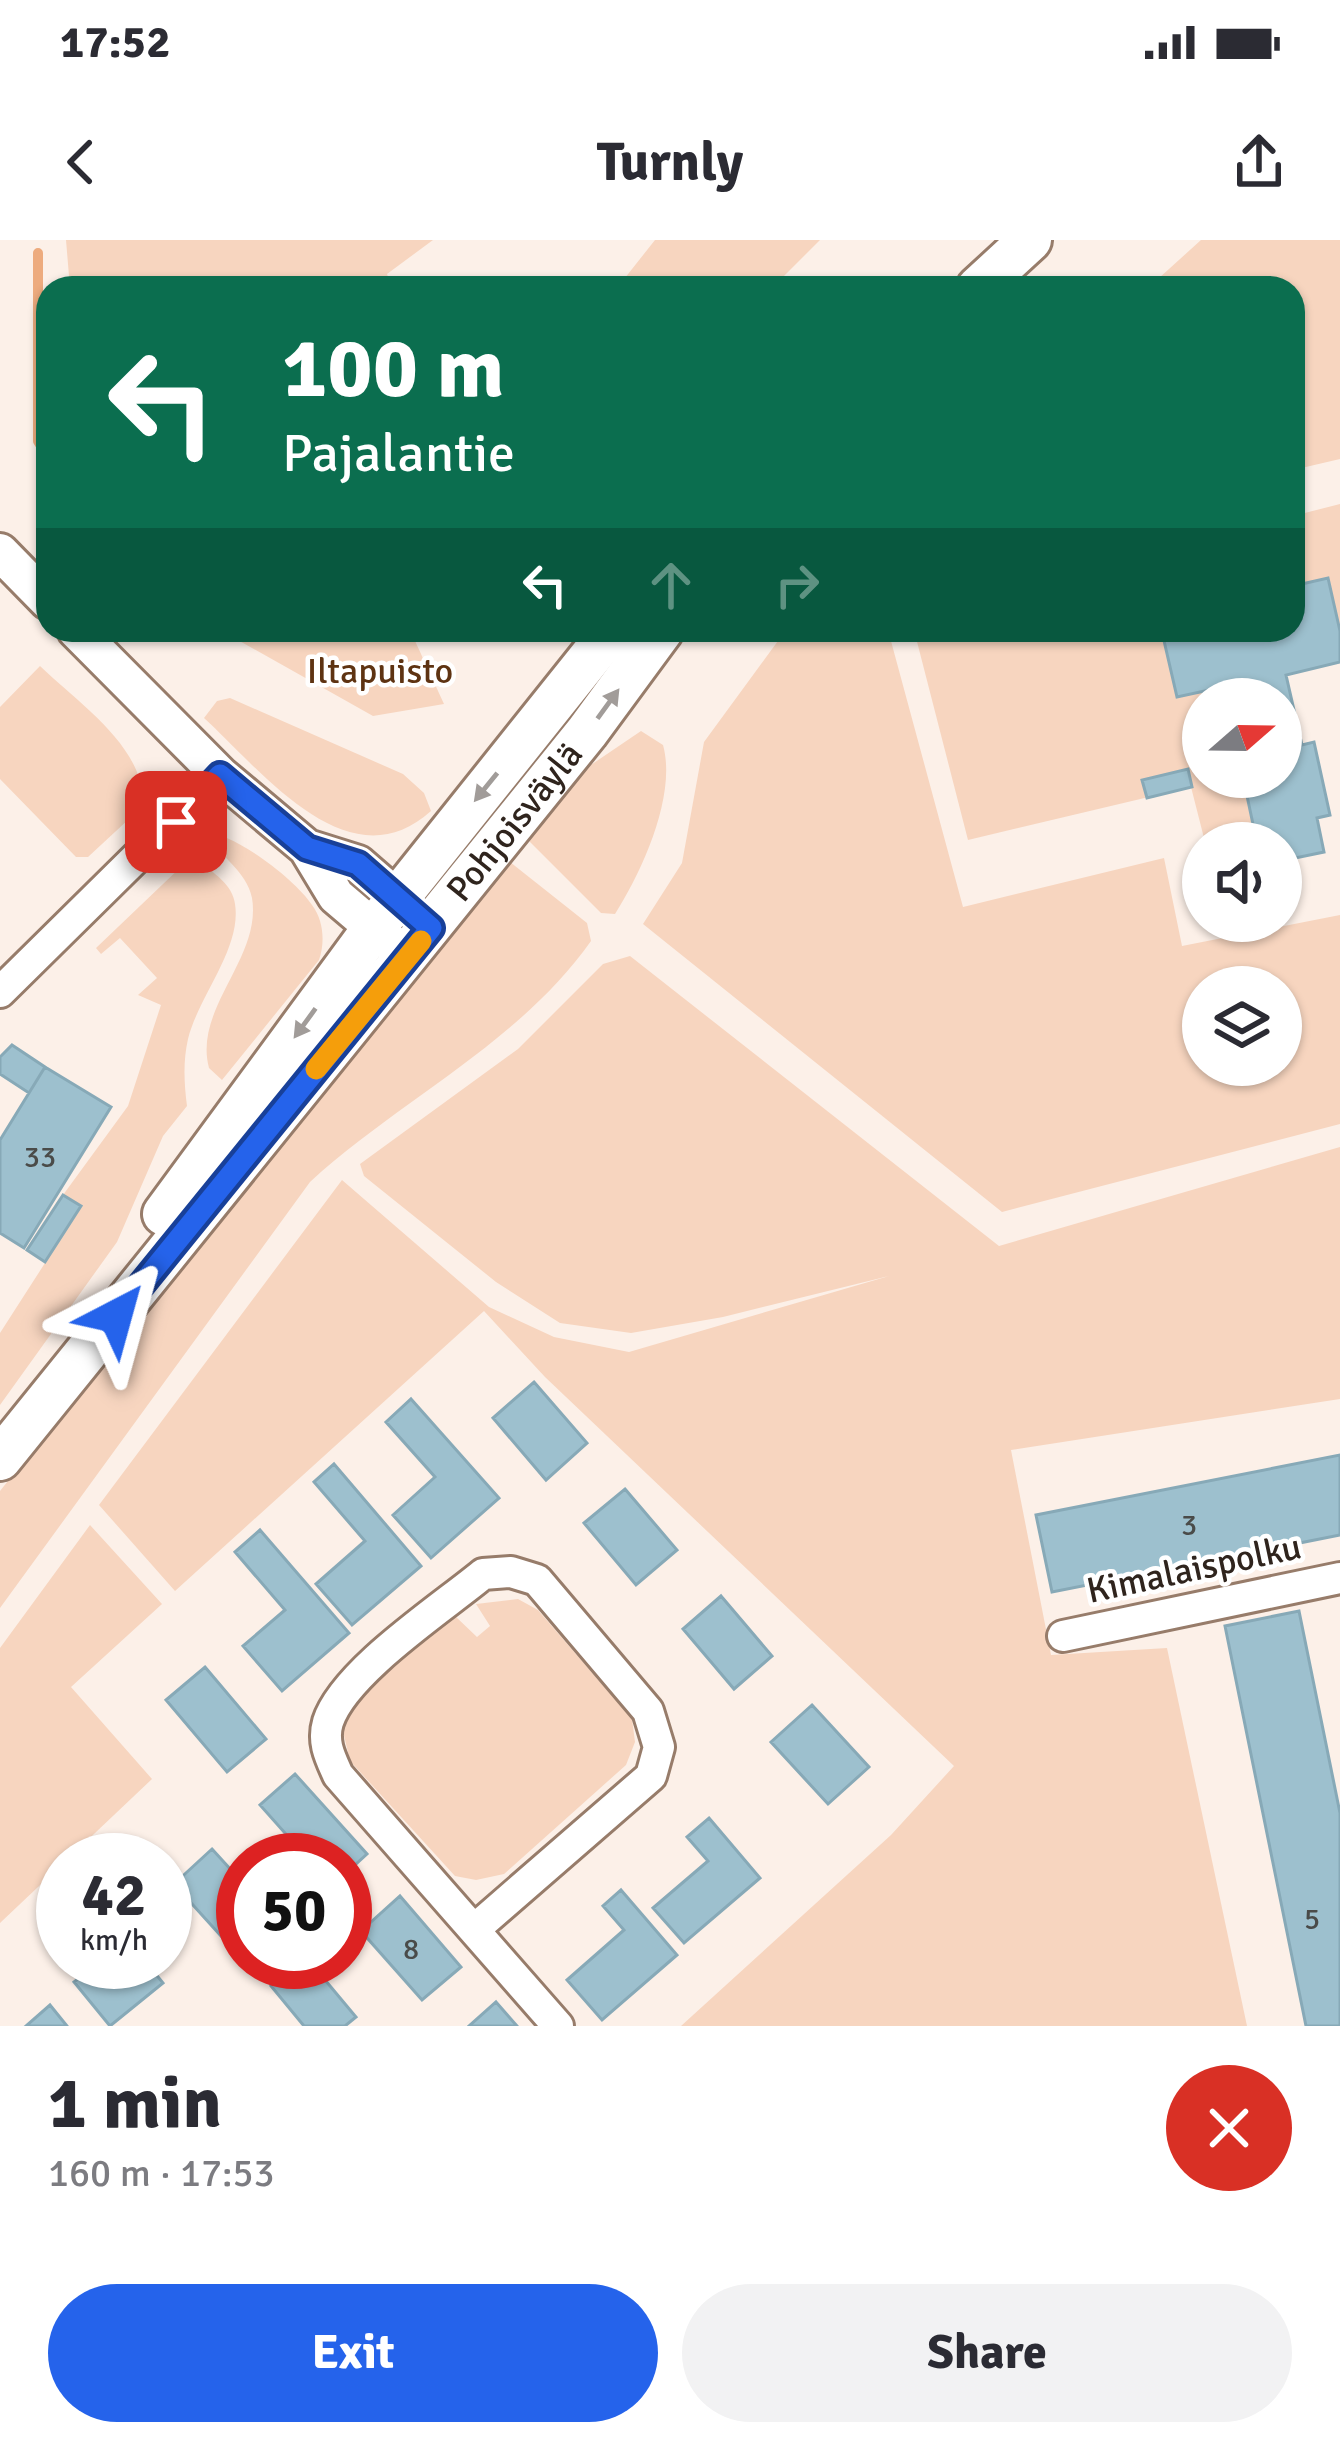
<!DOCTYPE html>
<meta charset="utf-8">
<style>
body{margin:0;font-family:Signika,sans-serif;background:#f2f2f3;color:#2b2b33;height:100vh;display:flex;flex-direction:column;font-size:45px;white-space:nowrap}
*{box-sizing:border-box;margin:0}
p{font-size:39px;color:#7c7c81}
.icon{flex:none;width:66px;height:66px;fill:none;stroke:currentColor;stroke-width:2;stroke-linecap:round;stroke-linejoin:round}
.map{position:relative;height:1786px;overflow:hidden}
.sheet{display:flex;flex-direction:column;background:#fff;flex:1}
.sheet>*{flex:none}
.hud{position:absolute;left:36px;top:36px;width:1269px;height:366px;border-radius:36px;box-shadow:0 3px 9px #0004;background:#0b6e4f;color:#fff;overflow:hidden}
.needle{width:78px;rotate:70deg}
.controls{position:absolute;left:1182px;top:438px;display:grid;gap:24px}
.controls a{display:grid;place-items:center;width:120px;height:120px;border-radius:50%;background:#fff;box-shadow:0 3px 9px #0004;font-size:60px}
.speed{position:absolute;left:36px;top:1593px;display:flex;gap:24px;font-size:60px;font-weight:700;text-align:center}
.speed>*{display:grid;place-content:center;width:156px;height:156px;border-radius:50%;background:#fff;box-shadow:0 3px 9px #0004;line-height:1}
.speed small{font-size:30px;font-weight:400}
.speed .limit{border:18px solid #d22;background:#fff;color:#111}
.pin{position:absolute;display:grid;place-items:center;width:102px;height:102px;color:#fff;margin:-51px;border-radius:24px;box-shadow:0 6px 18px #0006}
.me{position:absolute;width:132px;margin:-66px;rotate:39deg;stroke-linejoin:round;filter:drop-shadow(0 0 9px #0008)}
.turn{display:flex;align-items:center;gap:42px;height:252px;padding:0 48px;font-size:54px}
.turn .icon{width:156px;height:156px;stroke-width:2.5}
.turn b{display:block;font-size:84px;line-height:102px}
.lanes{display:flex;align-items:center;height:114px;padding:0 48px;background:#0003;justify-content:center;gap:60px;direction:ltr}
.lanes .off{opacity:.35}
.round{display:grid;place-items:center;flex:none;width:126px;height:126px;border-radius:63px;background:#f2f2f3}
.headline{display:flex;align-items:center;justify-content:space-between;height:204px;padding:0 48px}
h1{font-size:72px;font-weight:700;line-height:90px}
.cta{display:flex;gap:24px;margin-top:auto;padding:24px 48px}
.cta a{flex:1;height:138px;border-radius:72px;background:#2563eb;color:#fff;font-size:48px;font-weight:700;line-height:138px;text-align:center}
.cta a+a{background:#f2f2f3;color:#2b2b33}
.status{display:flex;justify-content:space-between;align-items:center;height:84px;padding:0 60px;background:#fff;direction:ltr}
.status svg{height:33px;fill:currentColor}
header{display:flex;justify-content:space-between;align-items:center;height:156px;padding:0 48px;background:#fff;font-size:54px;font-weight:700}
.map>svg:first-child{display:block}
</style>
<div class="status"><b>17:52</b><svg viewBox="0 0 49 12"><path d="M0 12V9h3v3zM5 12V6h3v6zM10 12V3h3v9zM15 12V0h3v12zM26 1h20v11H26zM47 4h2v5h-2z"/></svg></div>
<header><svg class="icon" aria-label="back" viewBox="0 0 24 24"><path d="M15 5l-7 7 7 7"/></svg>Turnly<svg class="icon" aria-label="share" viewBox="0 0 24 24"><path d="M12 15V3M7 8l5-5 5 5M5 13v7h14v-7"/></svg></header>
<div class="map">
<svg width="1340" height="1786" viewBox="0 0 1340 1786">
<rect width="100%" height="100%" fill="#fcf0e8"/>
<!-- green -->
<path fill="#f7d5bf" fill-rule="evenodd" d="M66 0H433L387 34 392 48H70Z
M655 0H820L772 48H617Z
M1201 0H1340V219L1293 230V48H1148Z
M1340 264V391L1328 339 1293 346V276Z
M220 390H410L444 464 373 476Z
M786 390H888L963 667 1164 618 1182 706 1340 675V884L1002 972 643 684 682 623 704 502ZM1203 747H1281V825H1203Z
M914 390H1170L1163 393 1223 447 1225 459H1203V537H1243L1254 586 1204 598 1191 547 968 600Z
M40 426C79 464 146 507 143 566L88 617H76L0 539V467Z
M230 458 403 534 424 553 431 571C349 645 263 532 204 478L217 461Z
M641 491 663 505C677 555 642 632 615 674L601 673 527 599 582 531Z
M202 591C233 592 295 639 312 665 324 681 325 703 319 720L222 840 209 828C193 768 262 718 252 658 247 631 217 613 202 591Z
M199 622C213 632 233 645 235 664 242 708 198 757 188 799 183 821 184 843 187 866L163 896 117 1002 0 1165V1093L81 967 63 955 128 866 161 765 138 755 157 738 120 698 101 714 96 708 185 623Z
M510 622 587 683 591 701C518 804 402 858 310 942L0 1368V1251L307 865Z
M630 716 999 1006 1340 907V1159L1011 1210 1051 1415 1167 1408 1247 1786H681L891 1595 954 1526 545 1137 484 1071 175 1351 99 1265 342 940 489 1067 554 1097 629 1112 889 1036 723 1077 631 1093 560 1083 496 1042 364 936 360 924 518 809 603 724Z
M90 1285 162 1364 71 1447 152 1539 0 1683V1408Z
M518 1359 538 1370 632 1479 635 1502 626 1525 504 1634 476 1640 455 1636 350 1521 342 1487 360 1452 455 1376 477 1397 490 1386 476 1364Z"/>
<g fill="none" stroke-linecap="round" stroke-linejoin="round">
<!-- stream -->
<path stroke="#edab7e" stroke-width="10" d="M38 13V201L48 217"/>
</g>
<!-- building -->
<path fill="#9dc0ce" stroke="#87a9b7" stroke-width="3" d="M1328 338 1340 391V422L1286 435 1302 505 1314 502 1330 575 1317 578 1324 612 1281 621V603H1257L1243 537H1281V459H1225L1223 447 1177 457 1162 392 1293 390V346Z
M1188 529 1192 547 1147 558 1142 540Z
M12 805 45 827 29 853 0 834V817Z
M45 827 111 867 24 1008 0 993V900Z
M63 955 81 966 45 1022 27 1010Z
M534 1142 587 1203 546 1240 493 1178Z
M411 1159 499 1258 431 1318 393 1275 435 1237 386 1182Z
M1340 1215V1295L1052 1352 1036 1275Z
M334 1224 421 1326 352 1385 316 1344 365 1301 314 1242Z
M625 1249 677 1310 636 1345 584 1283Z
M260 1290 349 1393 282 1451 243 1406 285 1370 235 1312Z
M721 1356 772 1416 734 1449 683 1389Z
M1299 1371 1340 1573V1786H1306L1225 1386Z
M205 1427 266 1499 227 1532 166 1460Z
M812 1465 869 1527 828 1564 771 1502Z
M295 1534 367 1614 345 1634V1620H309L260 1565Z
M709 1578 760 1638 684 1703 653 1668 708 1621 687 1597Z
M212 1609 243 1643V1695L230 1706 174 1644Z
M621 1650 677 1715 602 1780 567 1740 624 1690 603 1666Z
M400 1656 461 1727 422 1760 361 1691Z
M99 1722H146L163 1743 110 1786 74 1742Z
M299 1722H310L356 1777 345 1786H304L271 1746Z
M496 1762 517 1786H469Z
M50 1765 67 1786H26Z"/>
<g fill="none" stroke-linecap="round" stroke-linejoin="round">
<!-- minor casing -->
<g stroke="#977c6a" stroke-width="36">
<path id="minor" d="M0 752 220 535
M1063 1396 1340 1338
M476 1688 651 1536 659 1507 648 1471 537 1340 511 1332 483 1334C442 1368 344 1432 328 1482 322 1502 330 1517 338 1535L558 1786"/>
</g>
<!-- tertiary casing -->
<g stroke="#977c6a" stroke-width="42">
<path id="tertiary" d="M0 312 48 361
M76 390 220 535 307 608 336 656 396 707
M307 608 358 624 419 677"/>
</g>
<!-- secondary casing -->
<g stroke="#977c6a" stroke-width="48">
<g id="secondary">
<path d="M978 48 1030 0"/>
<path d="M164 974 374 688 612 390"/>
<path id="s1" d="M0 1219 587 492 662 390"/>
</g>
</g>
<!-- minor -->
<use href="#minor" stroke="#fff" stroke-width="30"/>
<!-- tertiary -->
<use href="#tertiary" stroke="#fff" stroke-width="36"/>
<!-- secondary -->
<use href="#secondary" stroke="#fff" stroke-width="42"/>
</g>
<!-- one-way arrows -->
<defs><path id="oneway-solid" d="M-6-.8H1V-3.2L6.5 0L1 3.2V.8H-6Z" transform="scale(3)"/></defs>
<g fill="#a19c99">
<use href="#oneway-solid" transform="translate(608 464) rotate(-54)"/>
<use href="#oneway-solid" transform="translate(486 547) rotate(129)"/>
<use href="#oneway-solid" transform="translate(305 783) rotate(126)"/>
</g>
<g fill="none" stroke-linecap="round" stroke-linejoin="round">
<!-- route casing -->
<g stroke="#184099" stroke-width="30">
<path id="route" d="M116 1076 431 688 358 624 307 608 220 535 176 582"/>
</g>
<!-- route -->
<use href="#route" stroke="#2563eb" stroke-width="21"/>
<!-- slow -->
<path stroke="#f59e0b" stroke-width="21" d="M316 829 421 701"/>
</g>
<g text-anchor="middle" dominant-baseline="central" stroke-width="9" stroke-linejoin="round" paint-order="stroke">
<!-- number labels -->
<g font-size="30" fill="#4a4b49">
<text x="40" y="917">33</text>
<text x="1189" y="1285">3</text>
<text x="1312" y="1679">5</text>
<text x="411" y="1709">8</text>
</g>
<!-- park labels -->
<g font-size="36" fill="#5e3312" stroke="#fff">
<text x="380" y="431">Iltapuisto</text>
</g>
<!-- street labels -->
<g font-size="36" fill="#2f241d" stroke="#fff">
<text stroke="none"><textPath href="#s1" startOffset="819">Pohjoisväylä</textPath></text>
<text transform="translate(1194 1329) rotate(-12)">Kimalaispolku</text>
</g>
</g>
</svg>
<div class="controls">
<a><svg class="needle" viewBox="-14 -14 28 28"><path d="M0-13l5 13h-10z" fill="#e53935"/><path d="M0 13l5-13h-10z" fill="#7c7c81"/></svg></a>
<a><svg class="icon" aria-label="sound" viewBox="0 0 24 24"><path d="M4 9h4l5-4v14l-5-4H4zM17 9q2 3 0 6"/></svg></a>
<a><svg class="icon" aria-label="layers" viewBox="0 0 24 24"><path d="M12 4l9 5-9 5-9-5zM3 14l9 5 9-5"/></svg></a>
</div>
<div class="speed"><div>42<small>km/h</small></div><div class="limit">50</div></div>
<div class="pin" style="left:176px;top:582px;background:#d93025"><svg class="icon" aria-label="arrive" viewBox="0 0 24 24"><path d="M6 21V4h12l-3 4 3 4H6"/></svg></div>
<svg class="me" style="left:116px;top:1076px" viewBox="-20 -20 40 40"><path d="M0-17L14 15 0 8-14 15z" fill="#2563eb" stroke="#fff" stroke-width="4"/></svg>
<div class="hud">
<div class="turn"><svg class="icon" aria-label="left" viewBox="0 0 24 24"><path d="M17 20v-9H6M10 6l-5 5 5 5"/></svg><div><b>100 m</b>Pajalantie</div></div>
<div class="lanes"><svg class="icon" aria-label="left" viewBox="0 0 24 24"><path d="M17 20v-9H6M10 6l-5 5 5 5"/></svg><svg class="icon off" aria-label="ahead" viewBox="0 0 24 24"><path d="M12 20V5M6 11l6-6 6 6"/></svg><svg class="icon off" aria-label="right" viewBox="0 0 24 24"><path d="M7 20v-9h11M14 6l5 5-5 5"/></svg></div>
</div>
</div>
<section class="sheet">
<div class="headline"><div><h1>1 min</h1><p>160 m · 17:53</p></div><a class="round" style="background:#d93025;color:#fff"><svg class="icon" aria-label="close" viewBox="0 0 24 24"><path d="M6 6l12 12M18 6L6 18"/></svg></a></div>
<div class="cta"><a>Exit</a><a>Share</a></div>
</section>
